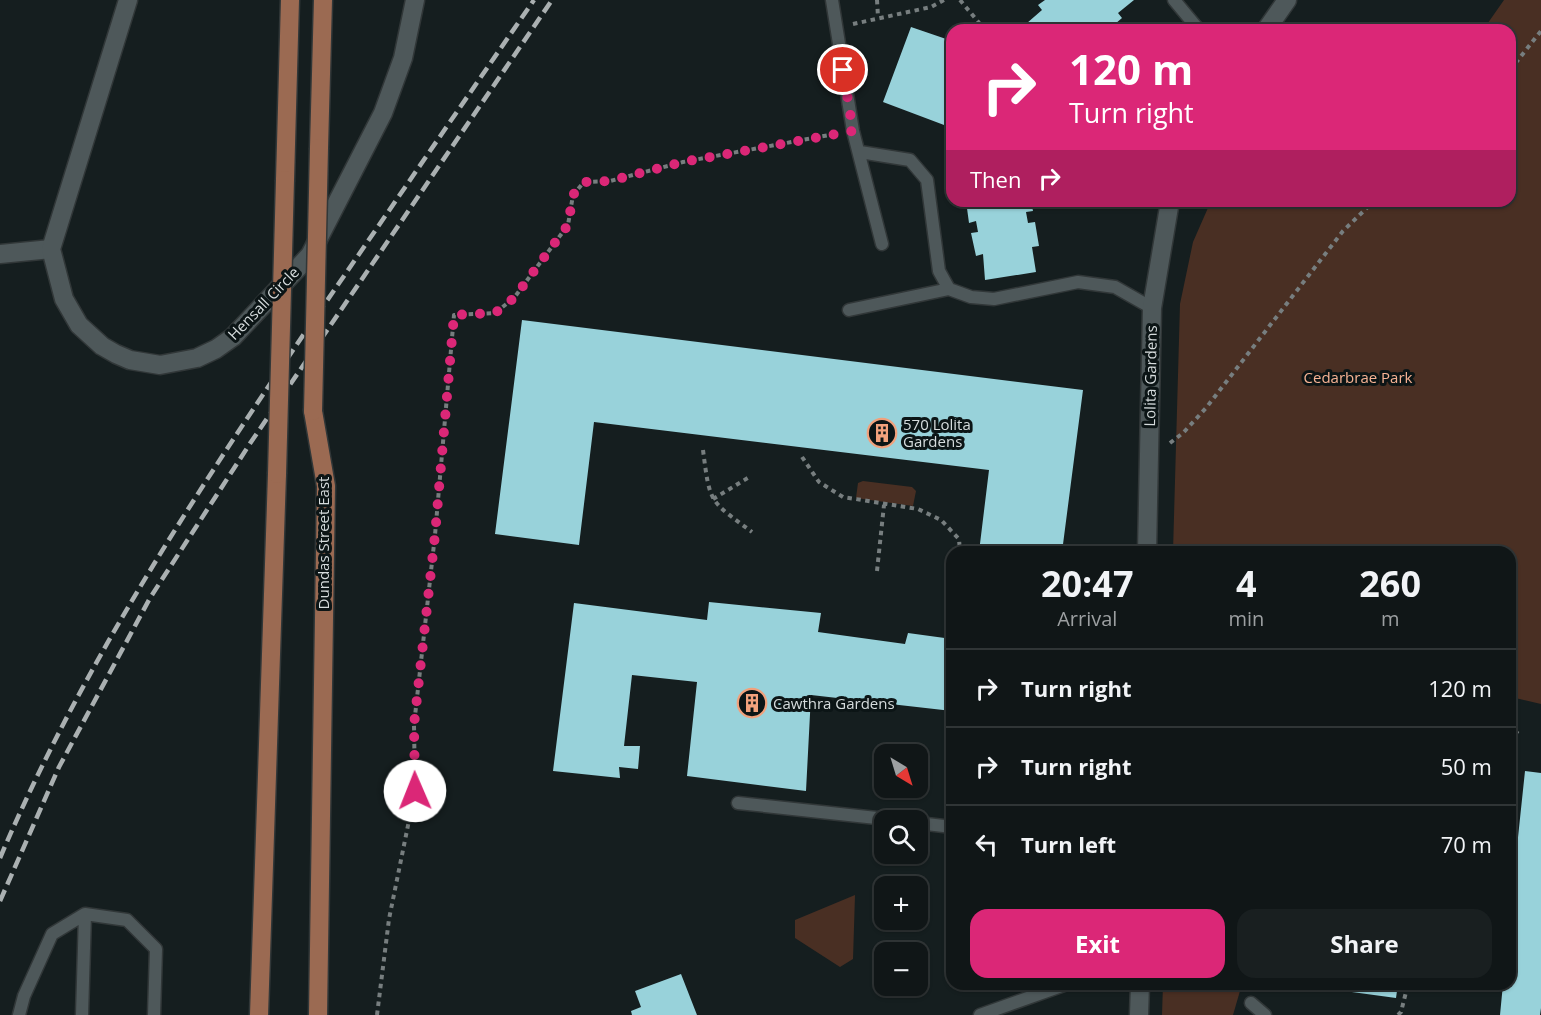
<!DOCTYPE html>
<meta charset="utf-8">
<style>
body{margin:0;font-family:"Open Sans",sans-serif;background:#191f20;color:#f1f3f6;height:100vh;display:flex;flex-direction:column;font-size:22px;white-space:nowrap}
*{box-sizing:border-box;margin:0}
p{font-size:20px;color:#9c9fa1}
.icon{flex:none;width:33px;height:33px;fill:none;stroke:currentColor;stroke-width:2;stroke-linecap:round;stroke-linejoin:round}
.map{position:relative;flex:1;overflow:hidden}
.drawer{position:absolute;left:946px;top:546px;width:570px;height:444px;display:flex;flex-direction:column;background:#101617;border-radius:18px;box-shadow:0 2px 4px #0004,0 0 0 2px #303536}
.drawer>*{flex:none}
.hud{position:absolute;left:946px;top:24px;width:570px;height:183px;border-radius:18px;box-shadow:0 2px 4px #0004,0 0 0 2px #303536;background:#db2777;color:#fff;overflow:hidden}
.needle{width:39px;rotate:142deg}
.controls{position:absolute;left:874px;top:744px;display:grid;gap:12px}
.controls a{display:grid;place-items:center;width:54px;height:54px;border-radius:12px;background:#101617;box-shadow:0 2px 4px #0004,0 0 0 2px #303536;font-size:30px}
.pin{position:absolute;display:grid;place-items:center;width:51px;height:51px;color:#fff;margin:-26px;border:3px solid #fff;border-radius:50%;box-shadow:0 2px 6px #0007}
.me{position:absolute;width:66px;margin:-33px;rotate:359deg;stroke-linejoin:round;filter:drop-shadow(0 0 4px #0008)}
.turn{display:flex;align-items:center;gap:21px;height:126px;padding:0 24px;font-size:27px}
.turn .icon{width:78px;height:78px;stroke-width:2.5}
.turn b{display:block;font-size:42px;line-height:51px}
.then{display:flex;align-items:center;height:57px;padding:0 24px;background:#0003;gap:12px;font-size:22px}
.eta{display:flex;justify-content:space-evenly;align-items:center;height:102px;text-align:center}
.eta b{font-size:36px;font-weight:700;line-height:42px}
.action{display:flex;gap:12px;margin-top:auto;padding:12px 24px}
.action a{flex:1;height:69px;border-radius:18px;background:#db2777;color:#fff;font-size:24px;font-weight:700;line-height:69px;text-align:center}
.action a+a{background:#191f20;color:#f1f3f6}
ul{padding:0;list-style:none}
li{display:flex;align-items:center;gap:18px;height:78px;padding:0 24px;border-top:2px solid #303536}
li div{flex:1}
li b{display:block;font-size:22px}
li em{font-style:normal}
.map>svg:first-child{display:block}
</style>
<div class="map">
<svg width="1541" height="1015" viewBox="0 0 1541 1015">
<rect width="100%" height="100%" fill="#151e1f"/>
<!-- green -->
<path fill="#492f23" d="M1504 0H1541V704L1511 697 1510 552H1173L1180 304 1193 242 1211 201H1510V30H1483Z
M863 481 912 487 916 491 913 506 856 498 858 483Z
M855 895 853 959 840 967 795 938V920Z
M1163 984H1242L1233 1015H1162Z"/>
<!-- building -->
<path fill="#98d2da" d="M1045 0H1134L1118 13 1122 18 1108 30H1019L1042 10 1038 5Z
M911 27 952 41V128L883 102Z
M966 201H1031L1033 211 1026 212 1028 223 1035 222 1039 246 1032 247 1036 272 985 280 983 254 976 256 971 233 978 232 976 221 969 223Z
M522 320 1083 390 1062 552H979L989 470 594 422 579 545 495 534Z
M709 602 821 613 818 632 905 644 908 633 952 639V711L811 695 806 791 687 776 697 682 632 675 624 746H640L638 769 619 767 620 778 553 771 574 603 707 620Z
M1525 771 1541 773V1008L1540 1015H1500L1503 984H1510V913Z
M681 974 697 1015H632L631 1011 641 1007 635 991Z
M1293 984H1398L1396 998Z"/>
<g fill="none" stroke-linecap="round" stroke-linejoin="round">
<!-- service casing -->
<g stroke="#313738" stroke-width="15">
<path id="service" d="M832 0 853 131 882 244
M1174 0 1199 30
M860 152 910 160 927 180 939 271 949 289 971 297 994 299 1078 282 1115 287 1152 308
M849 310 949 289
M738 803 895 820
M918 823 952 827
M1251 1003 1265 1015
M19 1015 24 996 52 934 85 914 127 920 156 949 154 1015
M82 1015 85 914
M980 1015 1067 984"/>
</g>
<!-- minor casing -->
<g stroke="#313738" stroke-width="21">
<path id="minor" d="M1266 30 1287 0
M0 254 51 249
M1147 552 1152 308 1170 201
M1139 1015 1140 984"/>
</g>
<!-- tertiary casing -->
<g stroke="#313738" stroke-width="21">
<path id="tertiary" d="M128 0 51 249 64 299 79 325 102 346 116 354 130 360 160 365 197 358 216 349 233 337 310 255 383 113 403 58 415 0"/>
</g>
<!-- primary casing -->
<g stroke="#313738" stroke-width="21">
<path id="primary" d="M319 148 323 0
M285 180 290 0
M313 411 326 486 318 1015
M259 1015 277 474"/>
</g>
<!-- path -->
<path stroke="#777e7f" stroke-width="4" stroke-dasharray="4.5 4.5" stroke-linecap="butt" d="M877 0 878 17
M960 0 985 30
M853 24 931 7 944 0
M1510 70 1541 31
M1170 443 1183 433 1206 408 1343 231 1374 201
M703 450C710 504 709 500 752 532
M802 457 819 482 843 497 918 509 941 520 959 539 960 552
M713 499 751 476
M877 571 884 505
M1510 742 1519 729
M377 1015 389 919 415 791 414 725 435 535 454 315 495 313 514 298 568 225 573 195 584 182 610 181 683 162 835 134
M1398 1015 1401 1012 1408 984"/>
<!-- service -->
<use href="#service" stroke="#4e585a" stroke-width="12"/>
<!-- minor -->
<use href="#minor" stroke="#4e585a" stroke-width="18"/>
<!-- tertiary -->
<use href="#tertiary" stroke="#4e585a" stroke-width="18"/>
<!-- primary -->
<use href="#primary" stroke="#9b6a52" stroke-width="18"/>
<!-- rail -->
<path stroke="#aab0b1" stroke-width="4.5" stroke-dasharray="12 6" stroke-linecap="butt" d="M0 858C80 670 191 500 306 331 382 221 458 110 534 0
M0 901 59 767 150 598 251 442 552 0"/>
<!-- primary-bridge casing -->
<g stroke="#313738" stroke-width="21" stroke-linecap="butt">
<path id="primary-bridge" d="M313 411 319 148
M277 474 285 180"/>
</g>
<!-- primary-bridge -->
<use href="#primary-bridge" stroke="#9b6a52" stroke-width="18"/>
</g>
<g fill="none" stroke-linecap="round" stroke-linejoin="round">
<!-- route -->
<path stroke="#db2777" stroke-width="10" stroke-dasharray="0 18" d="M415 791 414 725 435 535 454 315 495 313 514 298 568 225 573 195 584 182 610 181 683 162 853 131 843 70"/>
</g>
<!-- icons -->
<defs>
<g id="building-ring" transform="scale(1.5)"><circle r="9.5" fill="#0c1516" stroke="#f1a17c" stroke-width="1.5"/><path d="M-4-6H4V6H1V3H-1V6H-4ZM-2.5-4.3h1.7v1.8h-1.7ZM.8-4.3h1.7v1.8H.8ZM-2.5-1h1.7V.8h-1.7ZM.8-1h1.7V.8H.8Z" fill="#f1a17c"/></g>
</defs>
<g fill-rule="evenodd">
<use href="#building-ring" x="882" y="433"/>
<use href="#building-ring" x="752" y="703"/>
</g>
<g text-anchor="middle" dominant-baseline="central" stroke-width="6" stroke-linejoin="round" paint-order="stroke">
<!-- street labels -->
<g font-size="15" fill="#d6dcdd" stroke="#0c1516">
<text transform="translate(263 303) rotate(-46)">Hensall Circle</text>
<text transform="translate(1150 376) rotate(-89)">Lolita Gardens</text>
<text transform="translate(323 543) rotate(-90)">Dundas Street East</text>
</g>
<!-- park labels -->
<g font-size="15" fill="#f7b394" stroke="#0c1516">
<text x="1358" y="377">Cedarbrae Park</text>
</g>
<!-- poi labels -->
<g font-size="15" fill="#d6dcdd" stroke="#0c1516" text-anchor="start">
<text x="903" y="424">570 Lolita<tspan x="903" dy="17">Gardens</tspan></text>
<text x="773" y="703">Cawthra Gardens</text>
</g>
</g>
</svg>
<div class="controls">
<a><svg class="needle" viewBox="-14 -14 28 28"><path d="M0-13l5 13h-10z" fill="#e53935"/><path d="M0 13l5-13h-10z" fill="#9c9fa1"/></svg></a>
<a><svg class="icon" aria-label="search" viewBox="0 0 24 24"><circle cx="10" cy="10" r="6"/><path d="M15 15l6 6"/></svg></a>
<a>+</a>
<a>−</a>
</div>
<div class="pin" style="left:843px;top:70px;background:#d93025"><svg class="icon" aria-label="arrive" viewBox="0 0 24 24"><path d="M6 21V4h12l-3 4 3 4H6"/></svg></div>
<svg class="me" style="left:415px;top:791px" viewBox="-20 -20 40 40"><circle r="19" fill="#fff"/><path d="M0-13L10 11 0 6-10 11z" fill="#db2777"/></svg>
<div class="hud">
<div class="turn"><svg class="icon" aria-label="right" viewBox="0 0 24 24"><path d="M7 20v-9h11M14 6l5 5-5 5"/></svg><div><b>120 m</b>Turn right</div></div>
<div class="then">Then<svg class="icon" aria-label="right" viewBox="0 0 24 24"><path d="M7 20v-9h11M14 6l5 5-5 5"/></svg></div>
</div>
<section class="drawer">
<div class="eta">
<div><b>20:47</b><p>Arrival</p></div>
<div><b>4</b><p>min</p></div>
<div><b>260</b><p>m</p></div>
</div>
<ul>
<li><svg class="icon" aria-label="right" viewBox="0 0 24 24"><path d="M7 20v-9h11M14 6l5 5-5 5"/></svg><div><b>Turn right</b></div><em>120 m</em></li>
<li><svg class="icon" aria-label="right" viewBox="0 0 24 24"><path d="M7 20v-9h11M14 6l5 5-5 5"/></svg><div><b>Turn right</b></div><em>50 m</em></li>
<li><svg class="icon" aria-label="left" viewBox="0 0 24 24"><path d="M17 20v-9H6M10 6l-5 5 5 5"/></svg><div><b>Turn left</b></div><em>70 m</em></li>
</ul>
<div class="action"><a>Exit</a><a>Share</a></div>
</section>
</div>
